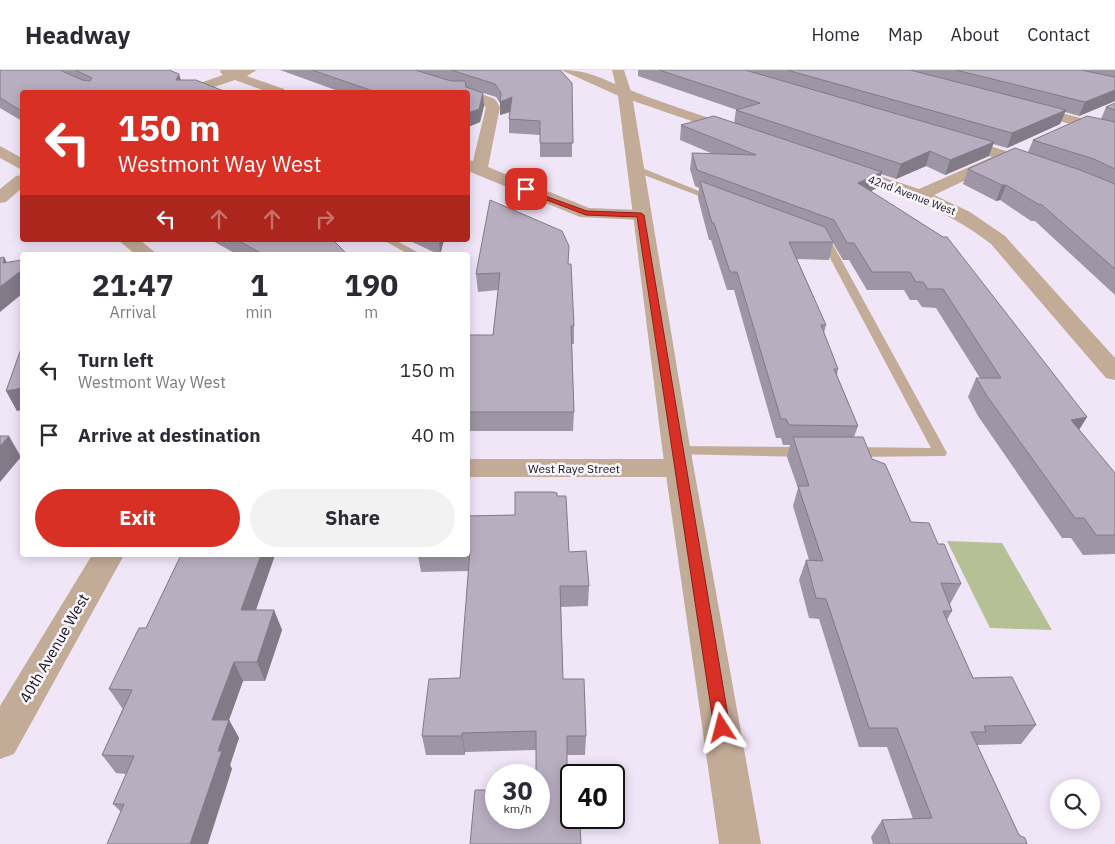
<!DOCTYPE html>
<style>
body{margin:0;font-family:"IBM Plex Sans",sans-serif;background:#f2f2f3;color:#2b2b33;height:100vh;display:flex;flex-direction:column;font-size:19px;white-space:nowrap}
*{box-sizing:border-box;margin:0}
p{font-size:16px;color:#7c7c81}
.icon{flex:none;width:28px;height:28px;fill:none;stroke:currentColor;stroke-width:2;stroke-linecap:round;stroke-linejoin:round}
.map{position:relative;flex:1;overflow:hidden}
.drawer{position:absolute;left:20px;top:182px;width:450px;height:305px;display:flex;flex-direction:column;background:#fff;border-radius:5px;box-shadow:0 2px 12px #0003}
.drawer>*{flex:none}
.banner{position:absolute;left:20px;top:20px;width:450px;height:152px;border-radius:5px;box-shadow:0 2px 12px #0003;background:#d93025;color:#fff;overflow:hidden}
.controls{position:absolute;left:1050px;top:709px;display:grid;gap:10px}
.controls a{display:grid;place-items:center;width:50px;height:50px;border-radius:50%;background:#fff;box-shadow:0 2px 12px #0003;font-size:25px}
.speed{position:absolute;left:485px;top:694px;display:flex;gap:10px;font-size:25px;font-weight:700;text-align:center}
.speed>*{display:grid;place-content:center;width:65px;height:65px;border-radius:50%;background:#fff;box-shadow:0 2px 12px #0003;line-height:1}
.speed small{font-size:12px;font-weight:400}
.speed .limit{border:2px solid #111;border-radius:8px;background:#fff;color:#111}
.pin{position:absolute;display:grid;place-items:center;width:42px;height:42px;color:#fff;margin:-21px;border-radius:10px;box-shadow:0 2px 8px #0006}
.me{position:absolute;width:55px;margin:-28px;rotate:351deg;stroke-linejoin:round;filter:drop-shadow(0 0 4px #0008)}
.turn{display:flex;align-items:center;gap:18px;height:105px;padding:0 15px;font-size:22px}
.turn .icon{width:65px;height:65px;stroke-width:2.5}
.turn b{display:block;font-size:35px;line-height:42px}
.lanes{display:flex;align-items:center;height:48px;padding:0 15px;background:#0003;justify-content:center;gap:25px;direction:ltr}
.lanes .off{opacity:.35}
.eta{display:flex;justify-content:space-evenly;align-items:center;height:85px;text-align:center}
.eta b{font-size:30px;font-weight:700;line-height:35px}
.action{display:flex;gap:10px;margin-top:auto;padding:10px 15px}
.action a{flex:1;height:58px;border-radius:30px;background:#d93025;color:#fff;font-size:20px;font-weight:700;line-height:58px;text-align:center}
.action a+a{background:#f2f2f3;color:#2b2b33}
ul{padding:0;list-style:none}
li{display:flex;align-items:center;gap:15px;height:65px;padding:0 15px}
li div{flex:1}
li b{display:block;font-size:19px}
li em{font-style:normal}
header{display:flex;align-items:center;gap:30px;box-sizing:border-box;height:70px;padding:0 25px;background:#fff;border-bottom:1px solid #e1e1e2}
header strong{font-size:24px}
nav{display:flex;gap:28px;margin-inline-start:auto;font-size:18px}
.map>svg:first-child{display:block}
</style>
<header>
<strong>Headway</strong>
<nav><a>Home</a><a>Map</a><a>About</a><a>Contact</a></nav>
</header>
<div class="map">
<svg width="1115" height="774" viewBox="0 0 1115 774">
<rect width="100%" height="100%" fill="#f1e5f8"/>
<!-- green -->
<path fill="#b5c095" d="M947 471 1002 473 1052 560 990 558Z"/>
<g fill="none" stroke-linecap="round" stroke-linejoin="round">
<!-- service -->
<path fill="#c2ab97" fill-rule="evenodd" d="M631 96H637L719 129 712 131 631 100Z
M817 167H823L831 171 947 383 945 386 852 387 845 382 852 377 931 378 822 173 815 169Z
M383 170H395L423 185H410Z
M677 376 808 377 815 382 808 387 672 384 670 381Z"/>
<!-- minor -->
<path fill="#c2ab97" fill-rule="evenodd" d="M221 0H257L247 6 284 19 286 22H268L235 10 199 22H181L183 19 223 5 220 2Z
M561 0C591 0 603 10 630 20 667 35 705 46 742 59L744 62 737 66 732 65 619 26Z
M468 19 495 29 500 37 488 97 589 138 641 140 647 141 650 145 647 149 641 150 580 147 468 101V90L473 91 486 37 468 28V22H462Z
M1027 34 1115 57V66L1022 41 1020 38Z
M955 65 1044 93 1046 96 1038 101 1006 91 934 125 970 142 1005 166 1115 288V310L1106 308 991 174C945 138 892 121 837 102L835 99 843 94 919 119 992 87 950 73 947 70Z
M0 76 22 88V100L0 88Z
M22 105V118L6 132 0 133V119L16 106Z
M118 170H140L158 185H136Z
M468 389H680L690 391 694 398 690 405 680 407H468Z
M92 485H124L14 684 0 689V636Z"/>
<!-- tertiary -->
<path fill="#c2ab97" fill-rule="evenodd" d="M612 0H624L632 25 690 377 761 774H719L662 377 618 25Z"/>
</g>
<!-- wall -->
<path fill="#9f96a5" d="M0 0H169L22 22V51L0 38Z
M280 0H560L572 13V87H540V65L509 63V49L510 42 500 45V33L496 27 480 22 484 36 480 52 468 57V22H341Z
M638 0H1115V31L1079 46 1065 42 1060 54 1007 78 993 74 989 86 945 105 926 96 896 109 881 104 877 118 871 121 1087 347 1079 360 1115 403V484L1083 485 1071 468H1062L978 346 968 327 976 308H980L936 238 922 237 917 230H910L904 220H867L849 190H843L833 173 829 190 797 189 826 255 824 263 838 299 837 305 858 356 854 367 872 389 911 452 938 474 961 514 950 534 952 541 947 550 973 608 1036 655 1021 674 977 675 1019 765 1027 774H873L871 767 882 750 913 749 887 677H859L819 549 809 548 799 510 806 490H809L793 436 798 418 787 387 790 375H783L781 368H776L734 220H727L711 170H709L698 128 699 118 695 116 690 99 692 83 713 84 680 70 681 55 734 53 736 40H737L638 6Z
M1115 33V225L1035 151H1031L1000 130 996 131 963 114 968 99 1028 82 1033 70 1101 49 1106 37Z
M211 170H333L348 185H238Z
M408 170H444L440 185Z
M568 194 574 256V274H572L574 342 573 361H468V265H493L498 220 478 222 476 204Z
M557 426 569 482 589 516 588 536 561 537 563 609 586 666 585 685H567V755L581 774 539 748 536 680 465 682V685H426L422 666 460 608 469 501 421 502 418 485H468V446L515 445Z
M181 485H275L256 540H274L282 560 265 611H243L229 650 239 668 230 695 232 699 121 742 113 734 126 704 116 703 102 685 123 638H122L109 619 146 558Z"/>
<!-- shaded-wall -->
<path fill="#827a86" d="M179 4 183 17 176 10Z
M1115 20V31L1079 46 1085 32Z
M483 23 484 36 480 52 468 57V43Z
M512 27 513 41 500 45V32Z
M1066 40 1060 54 1007 78 1012 63Z
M994 72 989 86 945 105 950 90Z
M930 81 926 96 896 109 901 94Z
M882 102 877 118 854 129 858 113Z
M1002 115H1006L1000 130 996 131Z
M439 170H444L440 185Z
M4 187 13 204 22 200V224L0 242V217Z
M22 318V340L17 341 6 321Z
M1087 347 1075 366 1071 350Z
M9 366 21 387 0 412V376Z
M261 485H275L249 559 241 540Z
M274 540 282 560 265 611 257 592Z
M234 592 243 611 229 650 239 668 230 695 232 699 208 774H190L218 681 212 650Z
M462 663 465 682V685L462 666Z"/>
<!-- building -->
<path fill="#b9aec0" stroke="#827a86" d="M0 0H60L82 10 90 11 92 8 75 0H169L179 4 176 10H196L226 22H22V41L0 28Z
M312 0H415L451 11H465L466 17 483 23 479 39 468 43V22H376Z
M451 0H560L572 13 573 73H540V51L509 49 512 27 500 32 501 23 495 14Z
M659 0H745L994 72 950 90 930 81 901 94 736 40 760 33Z
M787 0H910L1066 40 1012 63Z
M956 0H1081L1115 7V20L1085 32Z
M1115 33V40L1106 37Z
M714 46 882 102 858 113 943 167H947L1087 347 1071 350 1115 403V465H1096L1084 448H1075L987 326 976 308H1001L943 219H928L923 212H916L910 202H872L854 173H847L834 150 697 100 692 83 756 85 681 55Z
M1087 46 1115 52V99L1094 89 1033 70Z
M1015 78 1080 100 1115 114V199L1042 135 1038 134 1006 115H1002L968 99Z
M700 111 825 157 833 172H789L826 255H821L838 299H834L858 356 789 355 786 349H781L737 202H730L714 153H712Z
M490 130 562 161 569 176 568 194H571L574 256H571L574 342H468V265H493L500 203 476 204Z
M237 170H333L348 185H262L261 183Z
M4 187 3 193 22 190V200L0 217V188Z
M22 276V318L6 321Z
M0 366H9L0 376Z
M793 367H863L872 389 885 394 911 452 929 453 938 474H944L961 514 941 513 952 541H943L973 608 1012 607 1036 655 984 656 986 662H971L1019 765 1025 768 1027 774H890L882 750 932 748 897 658H869L826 529 816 528 806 490 823 491 798 416H809Z
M515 422H553L557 423V426H566L569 482 586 481 589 516H560L563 609H584L586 666H567V755H580L581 774H470L475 720H496V748H539V705H536V661L462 663V666H422L429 609 460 608 470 480H468V446L515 445Z
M181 485H261L241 540H274L257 592H234L212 650H229L218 681H222L190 774H107L124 734H113L134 686 102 685 132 620 109 619 139 558H146Z"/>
<!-- route -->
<path fill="#d93025" stroke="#8d1f18" d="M523 118 587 141 641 143 644 145 730 658 727 664 722 666 716 664 714 658 637 147 586 145 523 121Z"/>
<g text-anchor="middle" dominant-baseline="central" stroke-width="5" stroke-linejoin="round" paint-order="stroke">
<!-- far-street labels -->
<g font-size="11" fill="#161219" stroke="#faf6fd">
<text transform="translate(912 125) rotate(21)">42nd Avenue West</text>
</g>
<!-- street labels -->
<g font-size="12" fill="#161219" stroke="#faf6fd">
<text x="574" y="398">West Raye Street</text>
</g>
<!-- near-street labels -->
<g font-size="15" fill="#161219" stroke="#faf6fd">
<text transform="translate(54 578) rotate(-60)">40th Avenue West</text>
</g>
</g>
</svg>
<div class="controls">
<a><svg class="icon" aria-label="search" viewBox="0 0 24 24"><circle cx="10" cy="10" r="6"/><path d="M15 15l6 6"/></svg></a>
</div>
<div class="speed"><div>30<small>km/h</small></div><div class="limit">40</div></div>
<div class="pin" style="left:526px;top:119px;background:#d93025"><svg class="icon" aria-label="arrive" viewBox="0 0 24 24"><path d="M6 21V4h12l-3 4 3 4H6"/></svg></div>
<svg class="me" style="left:722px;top:658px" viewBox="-20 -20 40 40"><path d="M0-17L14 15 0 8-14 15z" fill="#d93025" stroke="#fff" stroke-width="4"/></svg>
<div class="banner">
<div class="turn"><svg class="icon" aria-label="left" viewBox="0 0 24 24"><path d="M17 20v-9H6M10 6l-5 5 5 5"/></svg><div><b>150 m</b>Westmont Way West</div></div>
<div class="lanes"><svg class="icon" aria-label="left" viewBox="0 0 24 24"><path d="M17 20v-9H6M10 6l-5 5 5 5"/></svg><svg class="icon off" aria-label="ahead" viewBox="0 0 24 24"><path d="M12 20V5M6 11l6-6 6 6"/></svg><svg class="icon off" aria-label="ahead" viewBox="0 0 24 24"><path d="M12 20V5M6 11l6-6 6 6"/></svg><svg class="icon off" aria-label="right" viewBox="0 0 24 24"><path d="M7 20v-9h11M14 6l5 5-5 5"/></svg></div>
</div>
<section class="drawer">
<div class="eta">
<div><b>21:47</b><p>Arrival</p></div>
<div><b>1</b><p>min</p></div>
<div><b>190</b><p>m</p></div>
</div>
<ul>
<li><svg class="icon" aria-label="left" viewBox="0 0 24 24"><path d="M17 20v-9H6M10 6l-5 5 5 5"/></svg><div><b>Turn left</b><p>Westmont Way West</p></div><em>150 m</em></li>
<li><svg class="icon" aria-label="arrive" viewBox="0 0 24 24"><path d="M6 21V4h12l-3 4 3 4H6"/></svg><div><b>Arrive at destination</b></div><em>40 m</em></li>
</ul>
<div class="action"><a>Exit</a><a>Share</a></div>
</section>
</div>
